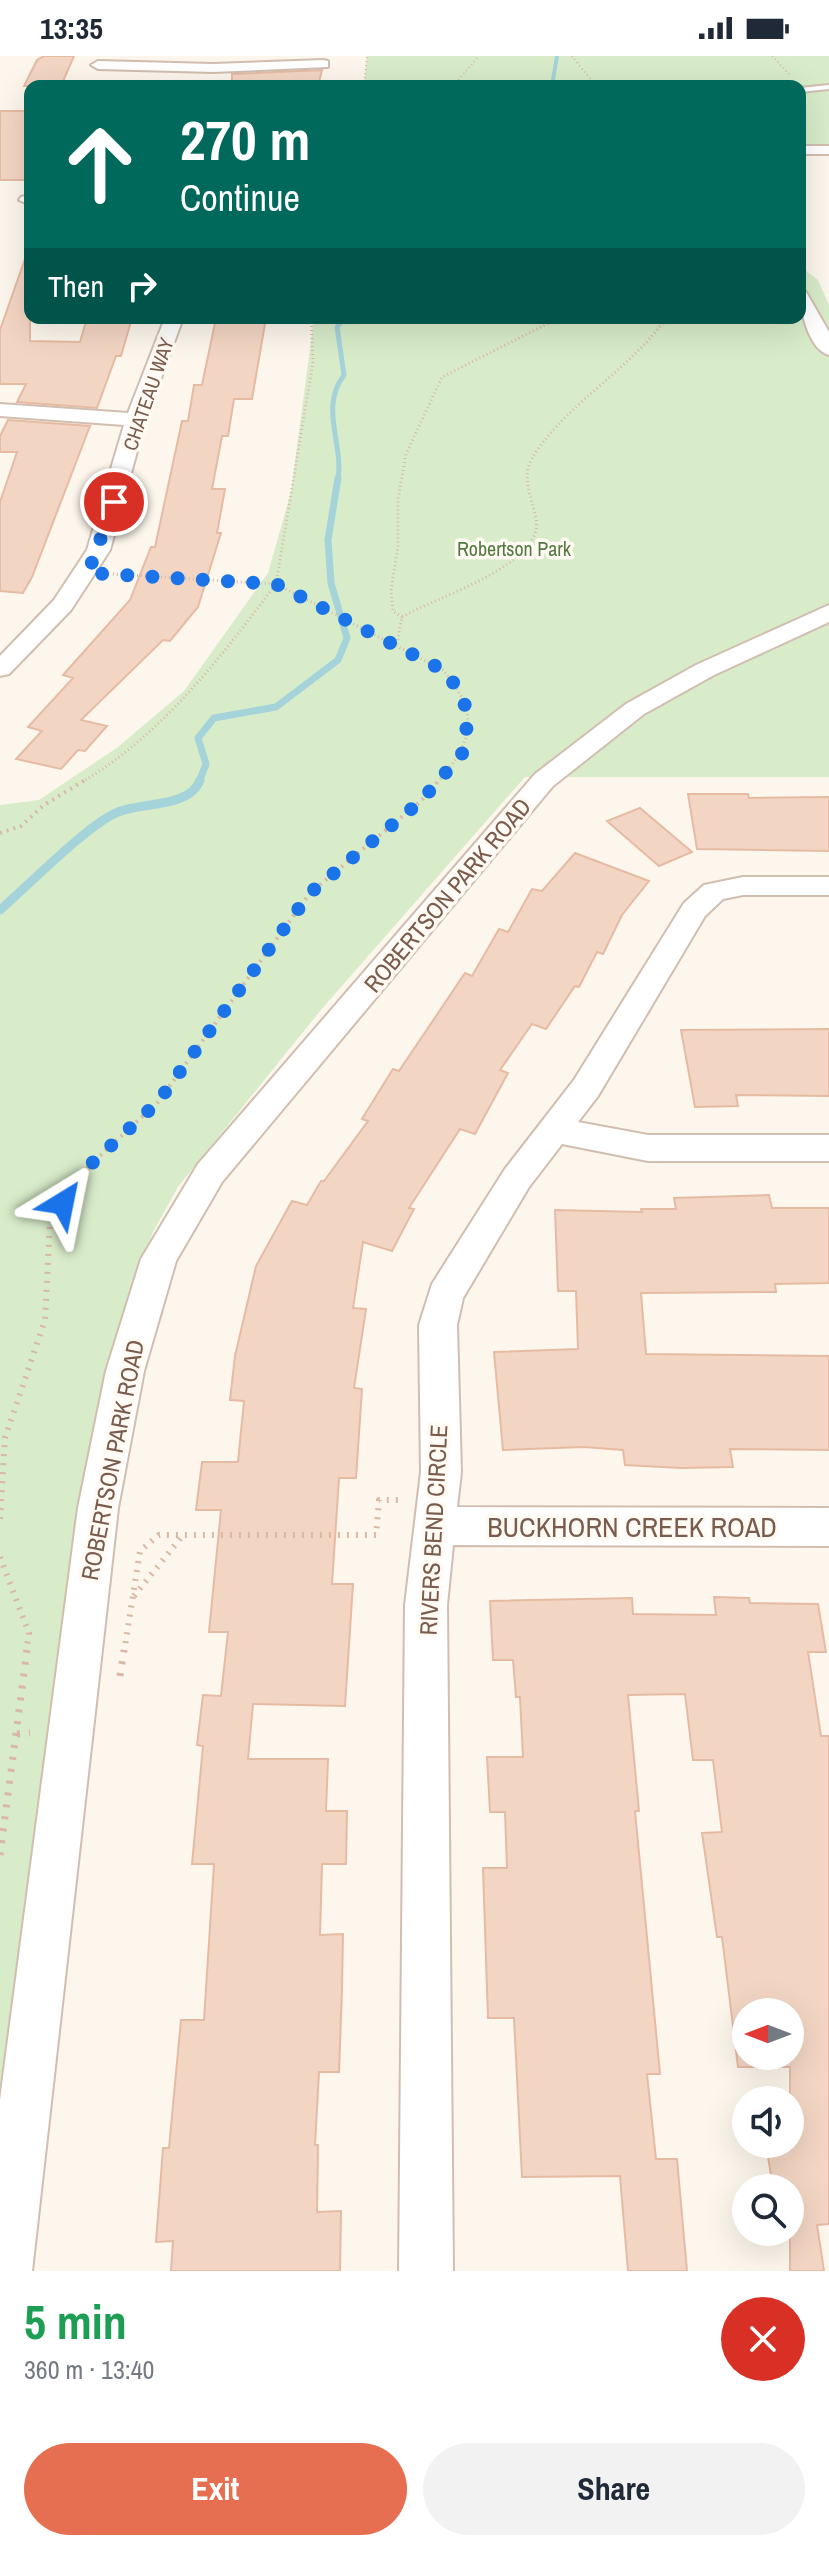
<!DOCTYPE html>
<meta charset="utf-8">
<style>
body{margin:0;font-family:"Archivo Narrow",sans-serif;background:#f2f2f3;color:#1f2937;height:100vh;display:flex;flex-direction:column;font-size:30px;white-space:nowrap}
*{box-sizing:border-box;margin:0}
p{font-size:26px;color:#747a83}
.icon{flex:none;width:44px;height:44px;fill:none;stroke:currentColor;stroke-width:2;stroke-linecap:round;stroke-linejoin:round}
.map{position:relative;height:2215px;overflow:hidden}
.sheet{display:flex;flex-direction:column;background:#fff;flex:1}
.sheet>*{flex:none}
.hud{position:absolute;left:24px;top:24px;width:782px;height:244px;border-radius:16px;box-shadow:0 8px 32px #0002;background:#00695c;color:#fff;overflow:hidden}
.needle{width:52px;rotate:270deg}
.controls{position:absolute;left:732px;top:1942px;display:grid;gap:16px}
.controls a{display:grid;place-items:center;width:72px;height:72px;border-radius:50%;background:#fff;box-shadow:0 8px 32px #0002;font-size:40px}
.pin{position:absolute;display:grid;place-items:center;width:68px;height:68px;color:#fff;margin:-34px;border:4px solid #fff;border-radius:50%;box-shadow:0 2px 8px #0007}
.me{position:absolute;width:88px;margin:-44px;rotate:35deg;stroke-linejoin:round;filter:drop-shadow(0 0 6px #0008)}
.turn{display:flex;align-items:center;gap:28px;height:168px;padding:0 24px;font-size:36px}
.turn .icon{width:104px;height:104px;stroke-width:2.5}
.turn b{display:block;font-size:56px;line-height:68px}
.then{display:flex;align-items:center;height:76px;padding:0 24px;background:#0003;gap:16px;font-size:30px}
.round{display:grid;place-items:center;flex:none;width:84px;height:84px;border-radius:42px;background:#f2f2f3}
.head{display:flex;align-items:center;justify-content:space-between;height:136px;padding:0 24px}
h1{font-size:48px;font-weight:700;line-height:60px;color:#1e9e55}
.primary-button{display:flex;gap:16px;margin-top:auto;padding:16px 24px}
.primary-button a{flex:1;height:92px;border-radius:48px;background:#e76f51;color:#fff;font-size:32px;font-weight:700;line-height:92px;text-align:center}
.primary-button a+a{background:#f2f2f3;color:#1f2937}
.status{display:flex;justify-content:space-between;align-items:center;height:56px;padding:0 40px;background:#fff;direction:ltr}
.status svg{height:22px;fill:currentColor}
.map>svg:first-child{display:block}
</style>
<div class="status"><b>13:35</b><svg viewBox="0 0 49 12"><path d="M0 12V9h3v3zM5 12V6h3v6zM10 12V3h3v9zM15 12V0h3v12zM26 1h20v11H26zM47 4h2v5h-2z"/></svg></div>
<div class="map">
<svg width="829" height="2215" viewBox="0 0 829 2215">
<rect width="100%" height="100%" fill="#fdf6ec"/>
<!-- green -->
<path fill="#d8ecc9" d="M367 0H829V91H800V30H364Z
M800 210 818 224 829 249V721H525L320 955 178 1131 153 1176 133 1229 105 1344 0 2075V749L39 744 118 691 184 635 268 517 291 436 314 262H800Z"/>
<g fill="none" stroke-linecap="round" stroke-linejoin="round">
<!-- stream-far3 -->
<path stroke="#a5d3da" stroke-width="4" d="M552 30 557 0"/>
<!-- stream-far2 -->
<path stroke="#a5d3da" stroke-width="5" d="M338 424C344 388 319 352 344 319L337 271 344 262"/>
<!-- stream-far1 -->
<path stroke="#a5d3da" stroke-width="7" d="M199 726 206 708 198 682 214 662 276 651 338 604 347 582 331 527 328 484 338 422"/>
<!-- stream -->
<path stroke="#a5d3da" stroke-width="9" d="M0 854C28 830 88 768 118 756 142 746 190 752 200 724"/>
</g>
<!-- building -->
<path fill="#f3d5c3" stroke="#e6bba3" stroke-width="2" fill-rule="evenodd" d="M44 0H74L61 30H24L37 4Z
M322 14 319 26 232 25V18Z
M0 55H30V124H0Z
M26 200 30 201V285L80 286 87 262H132L121 300H116L97 352 17 346 26 328H0V274Z
M216 262H266L252 343H234L228 380H222L212 433H225L217 477H221L198 551 170 585 163 584 81 664 107 670 85 695 78 694 61 713 16 703 42 675 28 671 73 622 63 619 130 544 151 491H155L182 365H188L194 329H202Z
M8 364 90 370 32 521 23 537 0 535V446L17 396H0V380Z
M688 738H748L749 742 829 741V795L697 793Z
M640 752 692 796 659 810 607 765Z
M575 797 649 825 622 859 603 898 597 896 579 931 575 930 546 973 532 968 500 1014 508 1017 475 1078 460 1073 409 1152 414 1153 392 1195 363 1186 353 1252 366 1253 354 1332 362 1333 356 1422H339L332 1528H353L345 1650 253 1648 248 1703H328L326 1755H347L346 1808H322L320 1879 343 1878 342 1933 339 2016H319L315 2089H318L317 2156 341 2155 340 2215H171L173 2185 156 2186 163 2092H169L181 1964H204L214 1808H192L203 1690 197 1689 203 1639 221 1640 228 1576H209L221 1454H196L202 1406H238L244 1345 230 1344 235 1300 256 1210 292 1145 307 1149 321 1125H324L368 1065 362 1063 393 1013 399 1015 465 917 472 920 499 873 508 876 532 833 542 835Z
M829 973V1040L736 1039 738 1050 695 1051 681 974Z
M769 1139 772 1152H829V1227L775 1228 776 1236 641 1237 646 1298 829 1300V1394L730 1393 733 1411 681 1412 625 1409 623 1394 584 1391 503 1394 494 1296 578 1293 576 1235H558L555 1154 642 1156 641 1153H676L674 1142Z
M714 1541 749 1542 750 1547 818 1548 826 1596H808L821 1680H829V2168L817 2169 824 2215H790V2132H773L766 2088H790V2011H738L722 1881H717L702 1777 722 1776 713 1704H693L685 1638 628 1639 639 1755H635L660 2018H647L656 2103H677L687 2215H628L620 2120 522 2121 514 1962H488L483 1812H507L505 1756H490L487 1701H523L520 1641H516L513 1604H493L490 1545 632 1542 633 1558 716 1559ZM746 1956H790V2000H746Z"/>
<g fill="none" stroke-linecap="round" stroke-linejoin="round">
<!-- service casing -->
<g stroke="#d1beb0" stroke-width="4">
<path id="service" d="M829 29V33L800 36V32Z"/>
</g>
<!-- minor casing -->
<g stroke="#d1beb0" stroke-width="4">
<path id="minor" d="M323 4 328 5V11L213 16 98 13 91 9 98 5 213 8Z
M800 90H829V98H800Z
M30 139V149L19 144 21 141Z
M800 235 806 236 829 276V299C808 293 800 253 800 235Z
M165 262H183L145 366 110 494 71 554 9 618 0 620V600L54 544 87 494 124 369 0 360V348L128 357Z
M829 549V566L714 619 644 658 553 730 222 1126 176 1205 144 1315 118 1452 32 2215H0V2044L78 1452 106 1315 141 1203 198 1108 535 718 626 648 696 609Z
M743 821H829V839H743L723 843 705 860 598 1040 578 1066 648 1079H829V1105H648L562 1088 529 1131 463 1242 457 1269 461 1416 457 1451 829 1452V1490L453 1489 447 1549 453 2215H399L405 1549 421 1416 419 1269 432 1228 505 1113 574 1024 684 847 704 829Z"/>
</g>
<!-- path-far4 -->
<path stroke="#d9b8a5" stroke-width="2" stroke-dasharray="1 3" stroke-linecap="butt" d="M572 0 596 30
M772 0 790 19
M364 30 367 0
M453 30 479 0"/>
<!-- path-far3 -->
<path stroke="#d9b8a5" stroke-width="3" stroke-dasharray="1 3" stroke-linecap="butt" d="M311 262 313 306 276 528 443 614C480 659 474 684 438 726
M113 518 275 528
M402 561 393 555 391 534 398 490V443L406 398 442 321 559 262
M397 588 402 561C435 541 546 509 536 462 530 436 519 417 538 393 574 343 631 312 666 262
M82 726C163 678 220 602 276 528"/>
<!-- path-far2 -->
<path stroke="#d9b8a5" stroke-width="4" stroke-dasharray="2 5" stroke-linecap="butt" d="M0 777 21 770 44 749 85 724
M90 1109 158 1046 310 837 421 745 439 724"/>
<!-- path-far1 -->
<path stroke="#d9b8a5" stroke-width="6" stroke-dasharray="2 7" stroke-linecap="butt" d="M0 1463 5 1382 45 1264 50 1165 92 1107
M0 1501 29 1577 26 1596
M134 1540 183 1479
M124 1596 140 1495 159 1479H376L379 1444H401"/>
<!-- path -->
<path stroke="#d9b8a5" stroke-width="7" stroke-dasharray="3 9" stroke-linecap="butt" d="M120 1620 124 1594
M17 1678 30 1677
M0 1799 27 1594"/>
<!-- service -->
<use href="#service" fill="#fff" fill-rule="evenodd"/>
<!-- minor -->
<use href="#minor" fill="#fff" fill-rule="evenodd"/>
</g>
<g fill="none" stroke-linecap="round" stroke-linejoin="round">
<!-- route -->
<path stroke="#1a73e8" stroke-width="14" stroke-dasharray="0 25.2" d="M63 1147 88 1111 158 1046 310 837 421 745 462 698 469 658 456 630 443 614 276 528 88 517 114 446"/>
</g>
<g text-anchor="middle" dominant-baseline="central" stroke-width="7" stroke-linejoin="round" paint-order="stroke">
<!-- far-street labels -->
<g font-size="20" fill="#7a5c4d" stroke="#fffaf3">
<text transform="translate(148 338) rotate(-71)">CHATEAU WAY</text>
</g>
<!-- far-park labels -->
<g font-size="20" fill="#537a41" stroke="#fffaf3">
<text x="514" y="492">Robertson Park</text>
</g>
<!-- street labels -->
<g font-size="24" fill="#7a5c4d" stroke="#fffaf3">
<text transform="translate(447 839) rotate(-50)">ROBERTSON PARK ROAD</text>
<text transform="translate(112 1404) rotate(-79)">ROBERTSON PARK ROAD</text>
<text transform="translate(433 1474) rotate(-87)">RIVERS BEND CIRCLE</text>
</g>
<!-- near-street labels -->
<g font-size="28" fill="#7a5c4d" stroke="#fffaf3">
<text x="632" y="1471">BUCKHORN CREEK ROAD</text>
</g>
</g>
</svg>
<div class="controls">
<a><svg class="needle" viewBox="-14 -14 28 28"><path d="M0-13l5 13h-10z" fill="#e53935"/><path d="M0 13l5-13h-10z" fill="#747a83"/></svg></a>
<a><svg class="icon" aria-label="sound" viewBox="0 0 24 24"><path d="M4 9h4l5-4v14l-5-4H4zM17 9q2 3 0 6"/></svg></a>
<a><svg class="icon" aria-label="search" viewBox="0 0 24 24"><circle cx="10" cy="10" r="6"/><path d="M15 15l6 6"/></svg></a>
</div>
<div class="pin" style="left:114px;top:446px;background:#d93025"><svg class="icon" aria-label="arrive" viewBox="0 0 24 24"><path d="M6 21V4h12l-3 4 3 4H6"/></svg></div>
<svg class="me" style="left:63px;top:1147px" viewBox="-20 -20 40 40"><path d="M0-17L14 15 0 8-14 15z" fill="#1a73e8" stroke="#fff" stroke-width="4"/></svg>
<div class="hud">
<div class="turn"><svg class="icon" aria-label="ahead" viewBox="0 0 24 24"><path d="M12 20V5M6 11l6-6 6 6"/></svg><div><b>270 m</b>Continue</div></div>
<div class="then">Then<svg class="icon" aria-label="right" viewBox="0 0 24 24"><path d="M7 20v-9h11M14 6l5 5-5 5"/></svg></div>
</div>
</div>
<section class="sheet">
<div class="head"><div><h1>5 min</h1><p>360 m · 13:40</p></div><a class="round" style="background:#d93025;color:#fff"><svg class="icon" aria-label="close" viewBox="0 0 24 24"><path d="M6 6l12 12M18 6L6 18"/></svg></a></div>
<div class="primary-button"><a>Exit</a><a>Share</a></div>
</section>
